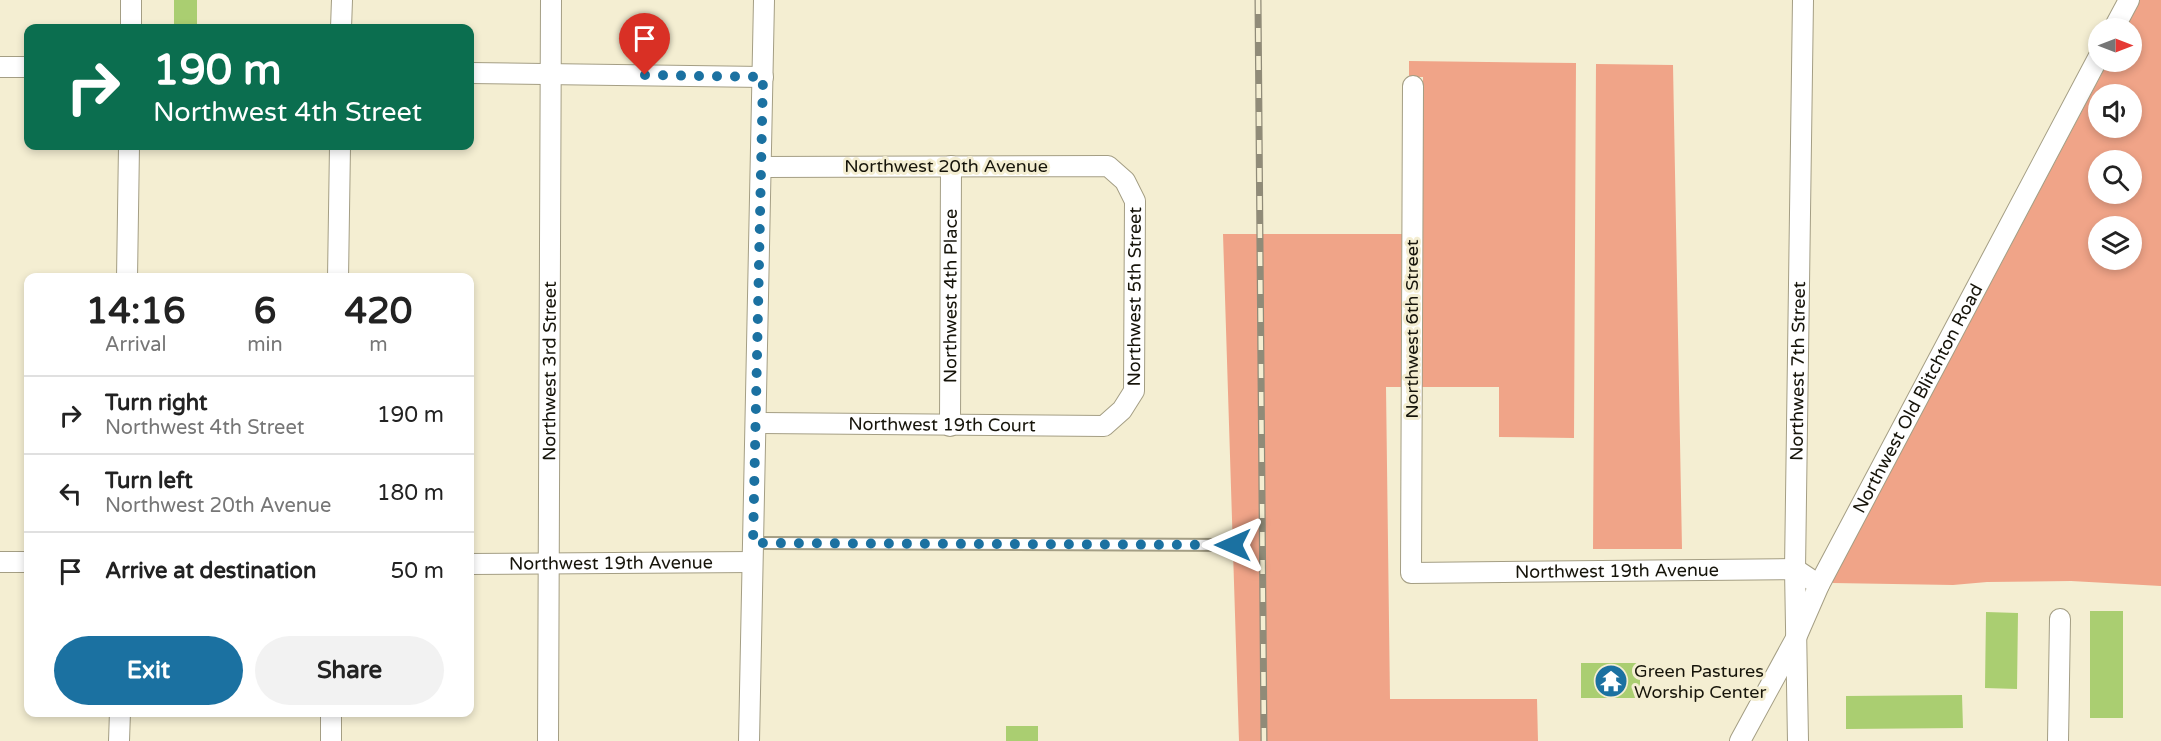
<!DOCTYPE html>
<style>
body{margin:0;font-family:"Varela Round",sans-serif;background:#f2f2f2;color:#222;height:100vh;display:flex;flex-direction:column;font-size:22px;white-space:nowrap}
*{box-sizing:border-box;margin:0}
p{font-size:20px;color:#767676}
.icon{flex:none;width:33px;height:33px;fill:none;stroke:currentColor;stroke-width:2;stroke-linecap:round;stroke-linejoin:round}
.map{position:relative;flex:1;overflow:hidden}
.sheet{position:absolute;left:24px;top:273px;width:450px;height:444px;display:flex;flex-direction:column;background:#fff;border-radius:12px;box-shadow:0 3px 9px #0003}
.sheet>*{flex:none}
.banner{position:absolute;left:24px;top:24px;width:450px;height:126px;border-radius:12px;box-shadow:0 3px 9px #0003;background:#0b6e4f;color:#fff;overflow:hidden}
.needle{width:39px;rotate:90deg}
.buttons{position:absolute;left:2088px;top:18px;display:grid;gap:12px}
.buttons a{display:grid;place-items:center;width:54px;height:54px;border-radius:50%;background:#fff;box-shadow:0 3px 9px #0003;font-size:30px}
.pin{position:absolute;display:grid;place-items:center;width:51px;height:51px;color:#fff;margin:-62px -26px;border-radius:50% 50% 50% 0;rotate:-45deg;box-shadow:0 0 6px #0007}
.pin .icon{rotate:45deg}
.me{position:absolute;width:66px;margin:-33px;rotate:270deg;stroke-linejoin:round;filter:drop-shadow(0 0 4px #0008)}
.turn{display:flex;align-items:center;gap:21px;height:126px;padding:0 30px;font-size:27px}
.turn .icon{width:78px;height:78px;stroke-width:2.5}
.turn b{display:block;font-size:42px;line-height:51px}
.eta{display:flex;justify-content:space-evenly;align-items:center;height:102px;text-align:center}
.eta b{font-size:36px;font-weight:700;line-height:42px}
.button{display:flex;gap:12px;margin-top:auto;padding:12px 30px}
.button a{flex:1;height:69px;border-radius:36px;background:#1b71a1;color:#fff;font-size:24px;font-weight:700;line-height:69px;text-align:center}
.button a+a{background:#f2f2f2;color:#222}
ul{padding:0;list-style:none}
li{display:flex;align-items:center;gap:18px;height:78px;padding:0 30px;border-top:2px solid #e0e0e0}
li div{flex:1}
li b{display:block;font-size:22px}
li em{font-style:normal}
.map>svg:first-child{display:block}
</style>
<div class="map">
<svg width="2161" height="741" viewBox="0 0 2161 741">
<rect width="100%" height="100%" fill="#f4eed2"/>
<!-- green -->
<path fill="#f0a488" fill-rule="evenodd" d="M2140 0H2161V586L2071 581 1987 582 1953 585 1833 583 1832 582 2108 62H2132V28H2125ZM2098 94H2132V128H2098ZM2098 160H2132V194H2098ZM2098 226H2132V260H2098Z
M1409 61 1576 63 1574 438 1499 437V387H1421L1423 77H1409Z
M1596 64 1673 65 1682 549H1593Z
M1223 234H1402L1401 387H1386L1390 699H1537L1538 741H1239Z"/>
<!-- building -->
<path fill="#aace71" d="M174 0H197V28H174Z
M2090 611H2123V718H2090Z
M1986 612 2018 613 2017 689 1985 688Z
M1581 663H1640V698H1581Z
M1962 695 1963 728 1846 729V696Z
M1006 726H1038V741H1006Z"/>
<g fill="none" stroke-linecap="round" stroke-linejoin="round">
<!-- lane casing -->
<g stroke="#a49e84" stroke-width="14">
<path id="lane" d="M753 543 1233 545"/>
</g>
<!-- street casing -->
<g stroke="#a49e84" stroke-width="22">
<g id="street">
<path d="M131 28V0"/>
<path d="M341 28 342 0"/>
<path d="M2114 28 2129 0"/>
<path d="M0 67H28"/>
<path d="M470 73 763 77"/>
<path id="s1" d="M1413 86 1411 573 1795 569 1819 585"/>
<path d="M127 278 129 146"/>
<path d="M338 278 340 146"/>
<path id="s2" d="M756 423 1104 426 1122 410 1134 391 1135 201 1125 181 1108 166 761 167"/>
<path id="s3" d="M950 426 951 166"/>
<path d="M0 562H28"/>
<path id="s4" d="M470 564 752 562"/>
<path d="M119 741 120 712"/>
<path d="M331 741V712"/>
<path id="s5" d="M548 741 551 0"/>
<path d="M749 741 764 0"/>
<path id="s6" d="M1740 741 1795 640 1819 585 2098 58"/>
<path id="s7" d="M1798 741 1795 569 1803 0"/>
<path d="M2058 741 2060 619"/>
</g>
</g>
<!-- lane -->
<use href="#lane" stroke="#fff" stroke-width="10"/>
<!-- street -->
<use href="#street" stroke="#fff" stroke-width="20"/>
<!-- rail casing -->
<g stroke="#908b78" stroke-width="7">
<path id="rail" d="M1258 0 1264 741"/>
</g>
<!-- rail -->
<use href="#rail" stroke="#f4eed2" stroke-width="4.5" stroke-dasharray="14" stroke-linecap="butt"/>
</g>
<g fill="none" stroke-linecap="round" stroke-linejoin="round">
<!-- route -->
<path stroke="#1b71a1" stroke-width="10" stroke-dasharray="0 18" d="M645 75 763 77 753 543 1233 545"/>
</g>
<!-- icons -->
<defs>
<g id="temple-disc" transform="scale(1.725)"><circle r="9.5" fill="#1b71a1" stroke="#f4eed2"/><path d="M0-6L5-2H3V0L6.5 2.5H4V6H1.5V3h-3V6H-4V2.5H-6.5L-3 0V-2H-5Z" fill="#fff"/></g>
</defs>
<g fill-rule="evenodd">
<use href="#temple-disc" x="1611" y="681"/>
</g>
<g text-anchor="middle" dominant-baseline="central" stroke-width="6" stroke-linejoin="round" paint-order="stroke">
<!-- street labels -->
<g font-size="18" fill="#16140a" stroke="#f4eed2">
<text x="946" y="166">Northwest 20th Avenue</text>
<text stroke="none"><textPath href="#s3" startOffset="130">Northwest 4th Place</textPath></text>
<text stroke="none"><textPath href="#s2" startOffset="489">Northwest 5th Street</textPath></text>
<text transform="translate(1412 329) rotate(-90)">Northwest 6th Street</text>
<text stroke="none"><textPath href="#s5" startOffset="370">Northwest 3rd Street</textPath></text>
<text stroke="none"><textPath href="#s7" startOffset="370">Northwest 7th Street</textPath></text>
<text stroke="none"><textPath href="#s6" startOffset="386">Northwest Old Blitchton Road</textPath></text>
<text stroke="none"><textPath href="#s2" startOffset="186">Northwest 19th Court</textPath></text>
<text stroke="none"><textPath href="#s4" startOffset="141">Northwest 19th Avenue</textPath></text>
<text stroke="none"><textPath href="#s1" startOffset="693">Northwest 19th Avenue</textPath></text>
</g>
<!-- poi labels -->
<g font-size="18" fill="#16140a" stroke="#f4eed2" text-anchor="start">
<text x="1634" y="671">Green Pastures<tspan x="1634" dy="21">Worship Center</tspan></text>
</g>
</g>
</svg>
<div class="buttons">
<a><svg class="needle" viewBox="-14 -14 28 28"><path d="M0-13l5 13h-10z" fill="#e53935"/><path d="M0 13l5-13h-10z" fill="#767676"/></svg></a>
<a><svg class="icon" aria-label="sound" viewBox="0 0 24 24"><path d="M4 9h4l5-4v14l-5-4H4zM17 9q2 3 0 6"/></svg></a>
<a><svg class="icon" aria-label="search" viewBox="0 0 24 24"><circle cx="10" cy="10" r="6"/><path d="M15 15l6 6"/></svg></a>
<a><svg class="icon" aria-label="layers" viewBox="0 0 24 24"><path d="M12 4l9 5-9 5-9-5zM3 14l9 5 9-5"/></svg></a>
</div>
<div class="pin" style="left:645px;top:75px;background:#d93025"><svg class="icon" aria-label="arrive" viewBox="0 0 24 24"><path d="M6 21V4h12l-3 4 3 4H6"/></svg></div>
<svg class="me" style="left:1233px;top:545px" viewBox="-20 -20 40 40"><path d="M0-17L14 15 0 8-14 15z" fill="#1b71a1" stroke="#fff" stroke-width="4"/></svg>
<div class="banner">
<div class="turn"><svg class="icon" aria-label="right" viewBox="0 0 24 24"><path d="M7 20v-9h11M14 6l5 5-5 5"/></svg><div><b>190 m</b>Northwest 4th Street</div></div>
</div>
<section class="sheet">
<div class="eta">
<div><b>14:16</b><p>Arrival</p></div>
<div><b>6</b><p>min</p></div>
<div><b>420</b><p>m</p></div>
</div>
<ul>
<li><svg class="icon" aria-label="right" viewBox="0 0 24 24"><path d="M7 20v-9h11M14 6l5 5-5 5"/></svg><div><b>Turn right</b><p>Northwest 4th Street</p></div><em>190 m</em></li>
<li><svg class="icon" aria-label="left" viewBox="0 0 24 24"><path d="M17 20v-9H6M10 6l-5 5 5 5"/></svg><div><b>Turn left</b><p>Northwest 20th Avenue</p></div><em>180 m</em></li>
<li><svg class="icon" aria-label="arrive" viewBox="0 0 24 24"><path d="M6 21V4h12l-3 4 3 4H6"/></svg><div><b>Arrive at destination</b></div><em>50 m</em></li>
</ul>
<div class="button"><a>Exit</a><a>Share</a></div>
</section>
</div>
